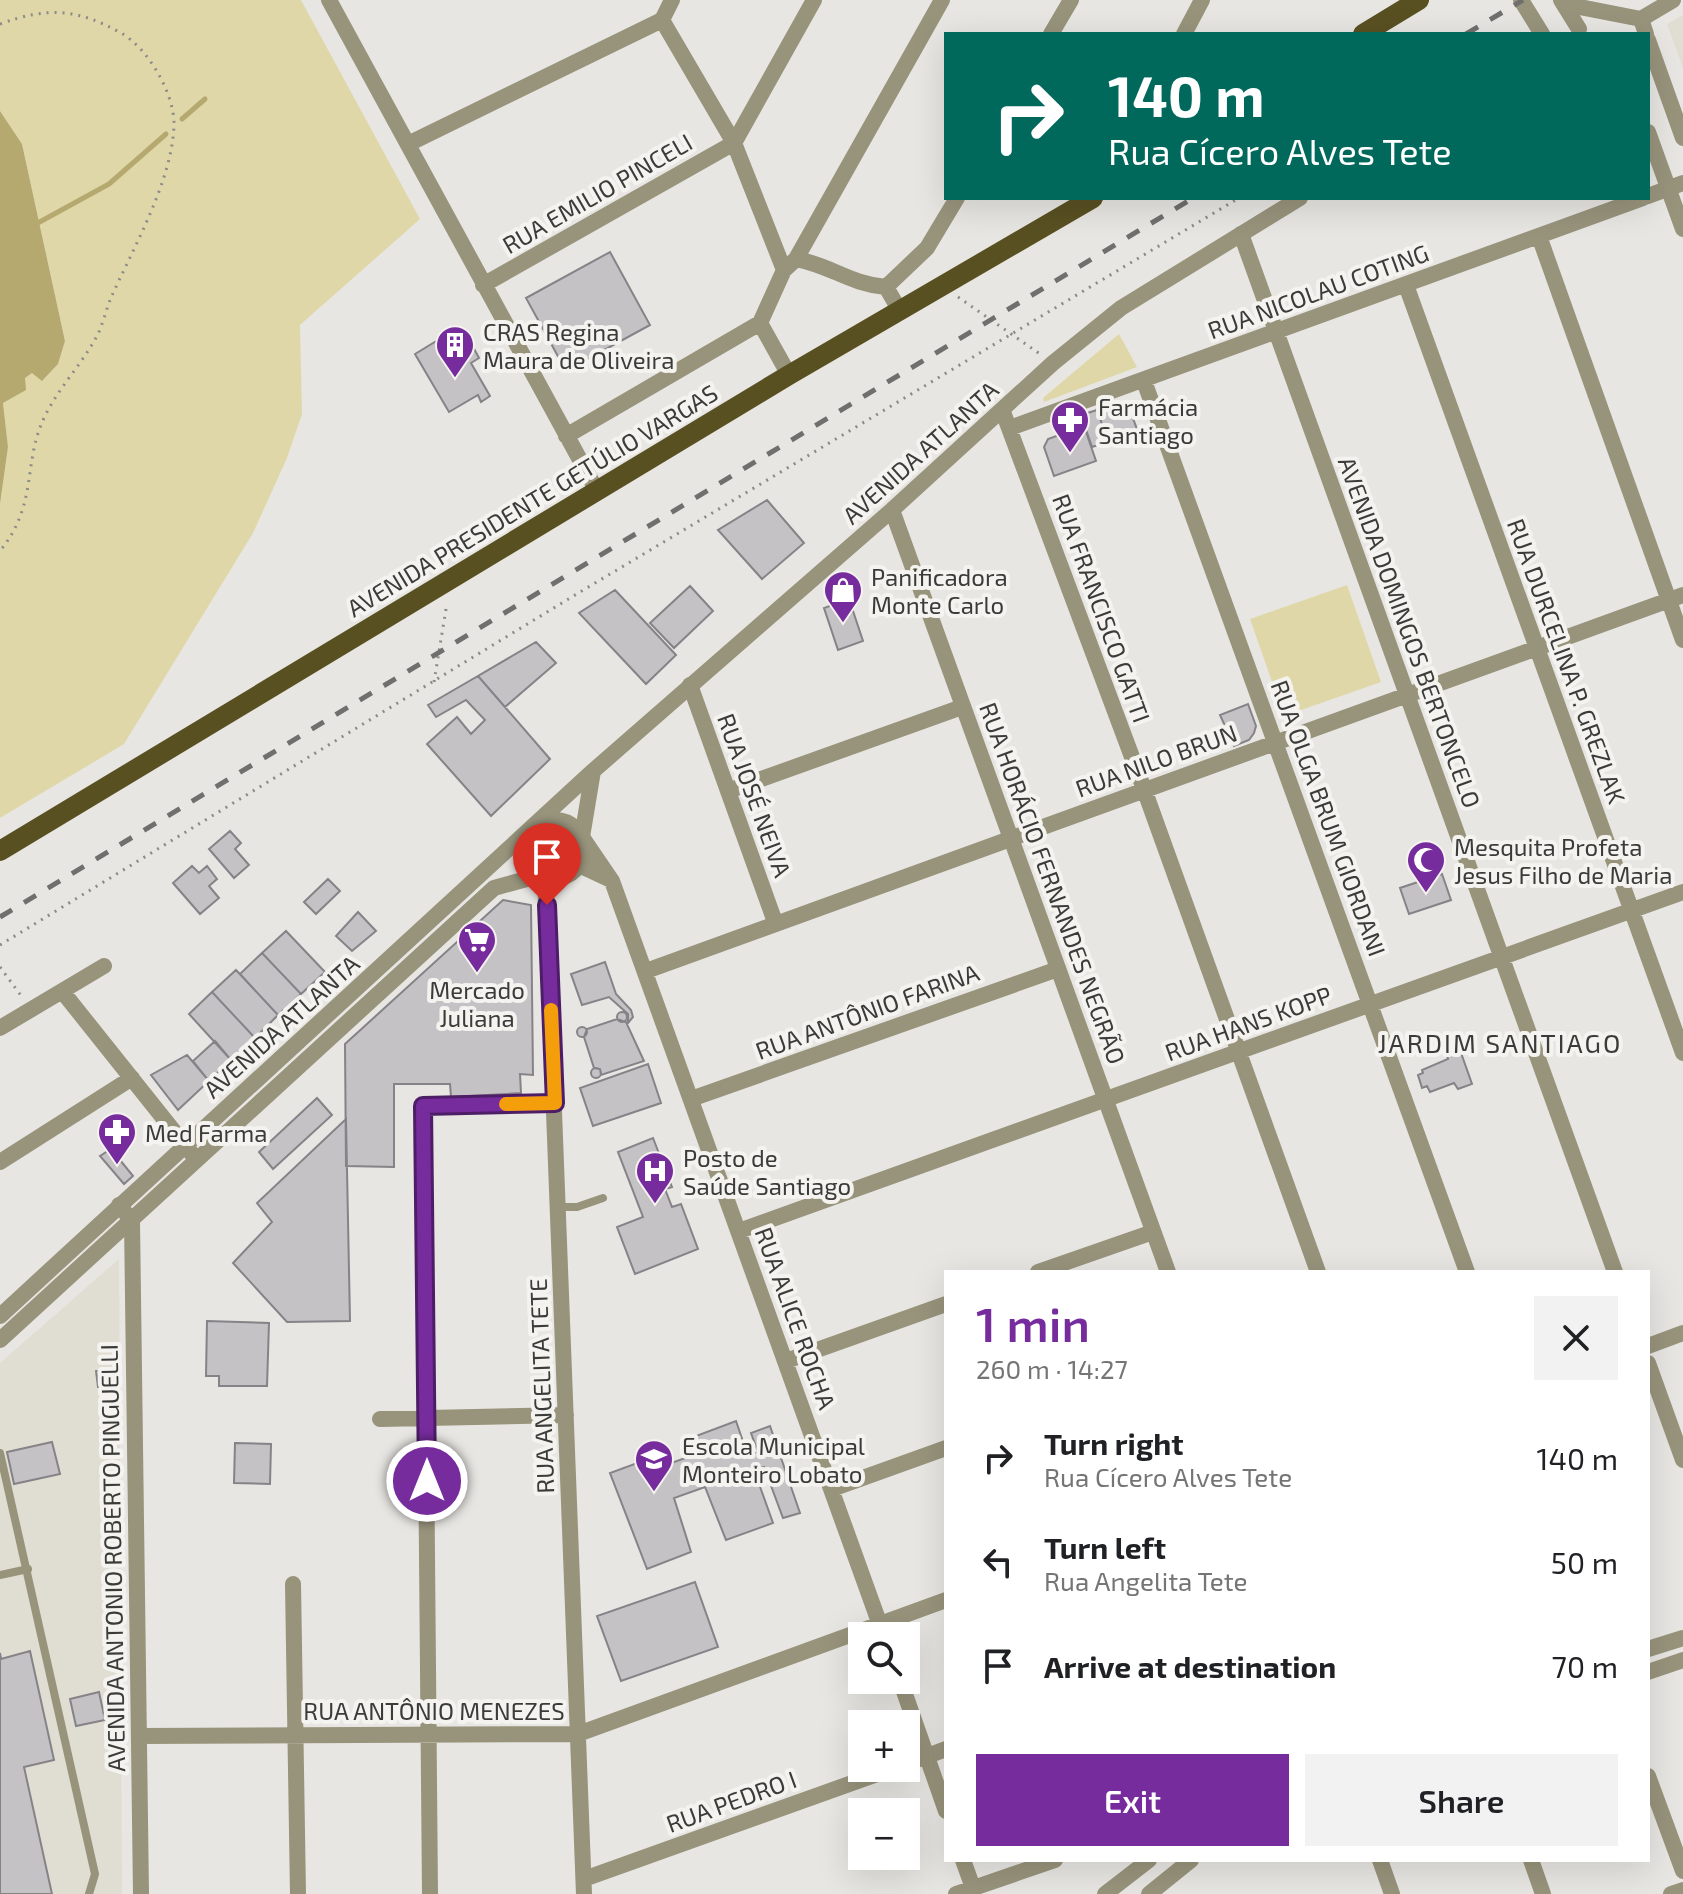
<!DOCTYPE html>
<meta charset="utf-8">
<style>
body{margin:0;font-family:"Exo 2",sans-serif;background:#f2f2f2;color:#202124;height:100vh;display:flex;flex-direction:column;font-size:30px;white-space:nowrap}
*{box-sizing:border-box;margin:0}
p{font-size:26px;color:#757577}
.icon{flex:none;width:44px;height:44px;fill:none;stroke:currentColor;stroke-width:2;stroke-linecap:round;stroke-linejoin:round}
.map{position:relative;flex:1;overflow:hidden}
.drawer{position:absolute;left:944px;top:1270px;width:706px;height:592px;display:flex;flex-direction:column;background:#fff;border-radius:0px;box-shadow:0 8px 32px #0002}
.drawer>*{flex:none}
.banner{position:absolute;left:944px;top:32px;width:706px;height:168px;border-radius:0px;box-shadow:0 8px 32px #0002;background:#00695c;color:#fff;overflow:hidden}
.buttons{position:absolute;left:848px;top:1622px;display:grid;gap:16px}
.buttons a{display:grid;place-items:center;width:72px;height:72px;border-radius:0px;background:#fff;box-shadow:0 8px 32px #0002;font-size:40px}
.pin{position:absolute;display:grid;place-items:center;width:68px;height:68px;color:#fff;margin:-82px -34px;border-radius:50% 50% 50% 0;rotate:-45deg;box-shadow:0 0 8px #0007}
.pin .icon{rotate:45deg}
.me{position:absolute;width:88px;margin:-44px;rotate:0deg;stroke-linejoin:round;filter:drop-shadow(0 0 6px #0008)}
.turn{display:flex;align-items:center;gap:28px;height:168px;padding:0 32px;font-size:36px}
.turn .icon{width:104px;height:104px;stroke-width:2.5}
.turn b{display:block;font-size:56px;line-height:68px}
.round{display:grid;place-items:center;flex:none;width:84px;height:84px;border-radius:0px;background:#f2f2f2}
.overview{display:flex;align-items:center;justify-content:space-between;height:136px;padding:0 32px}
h1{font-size:48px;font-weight:600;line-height:60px;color:#772c9e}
.button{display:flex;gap:16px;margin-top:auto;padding:16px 32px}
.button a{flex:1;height:92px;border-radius:0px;background:#772c9e;color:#fff;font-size:32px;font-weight:600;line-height:92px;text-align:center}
.button a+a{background:#f2f2f2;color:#202124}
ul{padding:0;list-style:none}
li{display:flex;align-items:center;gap:24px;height:104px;padding:0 32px}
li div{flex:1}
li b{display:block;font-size:30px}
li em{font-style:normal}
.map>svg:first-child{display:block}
</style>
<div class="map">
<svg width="1683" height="1894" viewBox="0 0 1683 1894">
<rect width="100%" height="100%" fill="#e7e6e2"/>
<!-- built -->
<path fill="#e0ded2" d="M1683 15V68L1667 24Z
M119 1259 122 1894H0V1363Z"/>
<!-- green -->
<path fill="#e0d7a9" d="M0 0H301L420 219 300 325 302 414 287 458 253 533 124 744 0 818V504L8 447 3 403 25 390V378L32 373 43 380 58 364 65 341 22 144 0 111Z
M1119 334 1137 367 1044 402 1043 398Z
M1347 585 1381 682 1284 716 1250 619Z
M542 850a13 13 0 1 1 26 0a13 13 0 1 1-26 0Z"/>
<!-- water -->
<path fill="#b5a970" d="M0 111 22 144 65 341 58 364 42 381 32 373 25 378 26 390 3 403 8 447 0 504Z"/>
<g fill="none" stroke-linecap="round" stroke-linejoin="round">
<!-- stream -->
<path stroke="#b5a970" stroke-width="5" d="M182 119 205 99
M36 224 109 184 166 134"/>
</g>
<!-- building -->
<path fill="#c5c2c6" stroke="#858387" stroke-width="2" d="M610 252 650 325 566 371 526 298Z
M453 331 462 348 471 343 479 358 471 363 490 396 481 402 478 395 449 412 415 354Z
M1120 402 1123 409 1131 413 1138 432 1108 442 1097 409Z
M1097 410 1108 442 1092 447 1081 415Z
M1084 426 1096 461 1054 476 1044 447 1048 439Z
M767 500 804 543 762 579 718 530Z
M690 586 713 611 674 648 650 623Z
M615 590 676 655 646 684 579 613Z
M849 599 863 641 838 650 824 608Z
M536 642 556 663 505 707 478 676Z
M478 676 550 759 491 816 427 744 457 717 471 734 485 720 466 700 436 717 428 705Z
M1248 704 1256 726 1254 733 1249 740 1234 746 1220 715Z
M230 831 241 843 235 849 249 865 234 878 209 849Z
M192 866 199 873 207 866 217 879 209 886 219 898 200 914 173 883Z
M1442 874 1451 900 1409 914 1400 888Z
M328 879 340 891 316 914 304 902Z
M503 900 531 905 533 1075 520 1074 521 1093 451 1097 450 1084H394V1167L346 1166 345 1044Z
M358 912 376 931 352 951 336 936Z
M286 931 325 972 301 994 262 953Z
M262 953 301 994 278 1015 240 974Z
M605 962 616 994 631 1010 633 1017 628 1023V1014L609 997 582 1005 571 974Z
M236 970 278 1015 255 1038 212 992Z
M212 992 255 1038 231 1060 189 1014Z
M617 1017a5 5 0 1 1 10 0a5 5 0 1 1-10 0Z
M617 1019 626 1022 644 1061 601 1075 600 1069 594 1068 584 1037 587 1029Z
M577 1032a5 5 0 1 1 10 0a5 5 0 1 1-10 0Z
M215 1041 231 1060 209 1081 193 1061Z
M1460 1050 1472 1084 1458 1089 1454 1083 1430 1092 1427 1086 1422 1088 1418 1075 1423 1073 1422 1070 1448 1059 1447 1055Z
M187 1055 209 1081 178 1110 151 1075Z
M648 1064 661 1103 593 1126 580 1088Z
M591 1073a5 5 0 1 1 10 0a5 5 0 1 1-10 0Z
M317 1098 332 1115 273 1169 259 1152Z
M346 1119 350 1321 287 1322 233 1263 272 1222 257 1203Z
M653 1138 672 1187 665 1189 672 1207 681 1204 698 1249 635 1274 617 1227 643 1217 618 1152Z
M111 1149 133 1176 124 1184 100 1156Z
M207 1321 269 1323 267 1386H219V1376H206Z
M111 1369 114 1385 98 1387 96 1371Z
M736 1421 748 1456 758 1452 751 1433 770 1426 800 1513 783 1518 764 1467 754 1470 773 1523 726 1540 705 1487 674 1498 691 1552 647 1569 610 1473 659 1455 663 1466 694 1455 688 1439Z
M52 1442 60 1474 14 1484 7 1452Z
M235 1443 271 1444 270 1484 234 1483Z
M695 1582 718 1647 621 1681 597 1616Z
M30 1651 54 1760 24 1767 52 1894H0V1653L1 1659Z
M99 1692 105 1720 76 1726 70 1699Z"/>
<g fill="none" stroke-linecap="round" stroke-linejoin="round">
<!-- path -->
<path stroke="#8b8b88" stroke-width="3" stroke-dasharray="2 6" stroke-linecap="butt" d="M0 24C47 7 76 8 121 33 148 48 174 93 174 124 173 180 132 250 110 300 106 311 103 323 98 334 83 363 59 387 45 416 22 462 39 503 0 551
M958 297 1040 354
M434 682 447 603
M0 945 580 592 1239 198
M0 967 22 997"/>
<!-- service -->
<path stroke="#98937b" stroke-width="8" d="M558 1207H577L603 1198
M0 1453 95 1874 89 1894
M0 1575 28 1569"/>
<!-- minor -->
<path stroke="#98937b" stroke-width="16" d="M329 0 597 491
M1641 19 1673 0
M662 20 734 143 784 270
M1051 34 1071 0
M1184 34 1202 0
M408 144 662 20 672 0
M1648 196 1683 183
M1241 234 1615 1272
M1539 236 1683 640
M796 259C830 265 850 284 886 287
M483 285 734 143 814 0
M1406 285 1683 1053
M900 311 886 287 927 248 957 198
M789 375 760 323 784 270 796 259 942 0
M1144 381 1467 1272
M1003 412 1144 789 1318 1272
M1010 428 1643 198
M566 436 760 323
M690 685 775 922
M728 791 962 707
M582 837 612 881 884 1636
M579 865 611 880
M545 877 584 1894
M646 971 1683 595
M62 991 196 1159
M0 1028 104 966
M691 1099 1058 969
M0 1162 132 1078
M119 1205 132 1221 141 1894
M739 1231 1683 892
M1038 1272 1153 1232
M1648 1346 1683 1333
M786 1361 946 1304
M1648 1363 1683 1460
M380 1419 566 1415
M832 1489 946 1448
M293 1584 298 1894
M900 1680 946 1811
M139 1736 578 1734 946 1600
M906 1764 946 1749
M1648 1776 1683 1871
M963 1860 973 1888
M1380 1860 1392 1894
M1531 1860 1543 1894
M584 1879 894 1768
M430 1894 423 1106 555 1103
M956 1894 1055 1860
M1105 1894 1149 1860
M1149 1894 1191 1860
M1671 1894 1683 1890"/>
<!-- tertiary -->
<path stroke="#98937b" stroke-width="16" d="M1521 0 1542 34
M1561 0 1579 29
M1564 4 1641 19 1646 34
M1648 40 1683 138
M1648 132 1683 229
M892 510 1168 1272
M526 849a29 29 0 1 1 58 0a29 29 0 1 1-58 0Z
M582 837 593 771
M0 1316 593 771 892 510 1053 363 1121 308 1300 198
M0 1340 494 888 541 875
M1648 1649 1683 1638
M1648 1672 1683 1660"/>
<!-- primary -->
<path stroke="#595022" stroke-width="20" d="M1363 34 1419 0
M0 851 789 375 1093 198"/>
<!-- rail -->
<path stroke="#706f6d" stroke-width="5" stroke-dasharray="14 14" stroke-linecap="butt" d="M1466 34 1523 0
M0 917 1193 198"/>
</g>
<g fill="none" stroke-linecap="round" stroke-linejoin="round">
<!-- route casing -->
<g stroke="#4d1d67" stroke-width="20">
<path id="route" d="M427 1481 423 1106 555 1103 547 905"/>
</g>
<!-- route -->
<use href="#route" stroke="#772c9e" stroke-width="14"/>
<!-- slow -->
<path stroke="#f59e0b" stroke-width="14" d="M506 1104 555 1103 551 1010"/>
</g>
<!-- icons -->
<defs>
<g id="building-pin" transform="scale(2)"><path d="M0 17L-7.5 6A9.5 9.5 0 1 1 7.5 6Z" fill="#772c9e" stroke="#f4f3ef"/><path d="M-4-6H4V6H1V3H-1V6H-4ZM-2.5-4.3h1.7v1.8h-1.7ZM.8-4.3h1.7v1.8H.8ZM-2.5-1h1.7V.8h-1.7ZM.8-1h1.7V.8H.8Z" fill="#fff"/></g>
<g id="pharmacy-pin" transform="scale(2)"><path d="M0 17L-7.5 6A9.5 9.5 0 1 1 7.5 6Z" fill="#772c9e" stroke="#f4f3ef"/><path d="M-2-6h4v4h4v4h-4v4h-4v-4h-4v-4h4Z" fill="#fff"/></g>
<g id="shop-pin" transform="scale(2)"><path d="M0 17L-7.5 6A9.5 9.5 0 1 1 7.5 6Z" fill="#772c9e" stroke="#f4f3ef"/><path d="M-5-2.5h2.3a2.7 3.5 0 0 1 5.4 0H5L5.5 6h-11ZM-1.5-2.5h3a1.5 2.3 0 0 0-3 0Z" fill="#fff"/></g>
<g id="mosque-pin" transform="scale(2)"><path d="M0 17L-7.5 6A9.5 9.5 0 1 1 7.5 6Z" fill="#772c9e" stroke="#f4f3ef"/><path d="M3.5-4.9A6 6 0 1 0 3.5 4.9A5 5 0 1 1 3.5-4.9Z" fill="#fff"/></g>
<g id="supermarket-pin" transform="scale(2)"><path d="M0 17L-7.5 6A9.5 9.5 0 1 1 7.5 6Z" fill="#772c9e" stroke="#f4f3ef"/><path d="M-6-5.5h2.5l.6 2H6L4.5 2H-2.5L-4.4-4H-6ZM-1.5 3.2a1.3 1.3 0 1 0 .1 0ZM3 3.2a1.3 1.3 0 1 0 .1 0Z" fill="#fff"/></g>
<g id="hospital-pin" transform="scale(2)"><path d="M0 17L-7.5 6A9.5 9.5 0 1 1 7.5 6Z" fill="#772c9e" stroke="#f4f3ef"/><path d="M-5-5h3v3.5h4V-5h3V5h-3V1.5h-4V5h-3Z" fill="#fff"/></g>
<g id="school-pin" transform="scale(2)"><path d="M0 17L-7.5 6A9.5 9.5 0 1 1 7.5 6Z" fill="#772c9e" stroke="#f4f3ef"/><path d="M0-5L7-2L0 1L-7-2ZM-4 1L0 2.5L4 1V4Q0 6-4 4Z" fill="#fff"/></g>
</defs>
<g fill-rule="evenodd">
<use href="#building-pin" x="455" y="345"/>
<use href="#pharmacy-pin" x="1070" y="420"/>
<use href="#shop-pin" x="843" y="590"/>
<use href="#mosque-pin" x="1426" y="860"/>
<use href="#supermarket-pin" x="477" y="940"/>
<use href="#pharmacy-pin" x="117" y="1132"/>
<use href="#hospital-pin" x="655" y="1171"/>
<use href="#school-pin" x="654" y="1459"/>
</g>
<g text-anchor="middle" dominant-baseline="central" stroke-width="8" stroke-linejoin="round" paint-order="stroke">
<!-- street labels -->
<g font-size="24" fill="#3b3b39" stroke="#f4f3ef">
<text transform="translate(597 193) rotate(-30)">RUA EMILIO PINCELI</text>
<text transform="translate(1318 291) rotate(-20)">RUA NICOLAU COTING</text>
<text transform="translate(920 452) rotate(-42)">AVENIDA ATLANTA</text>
<text transform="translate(532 500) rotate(-31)">AVENIDA PRESIDENTE GETÚLIO VARGAS</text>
<text transform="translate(1102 608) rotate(70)">RUA FRANCISCO GATTI</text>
<text transform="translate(1410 632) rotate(70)">AVENIDA DOMINGOS BERTONCELO</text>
<text transform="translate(1567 661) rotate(70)">RUA DURCELINA P. GREZLAK</text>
<text transform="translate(1156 760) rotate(-20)">RUA NILO BRUN</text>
<text transform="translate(755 795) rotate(70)">RUA JOSÉ NEIVA</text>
<text transform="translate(1329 818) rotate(70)">RUA OLGA BRUM GIORDANI</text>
<text transform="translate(1053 883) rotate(70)">RUA HORÁCIO FERNANDES NEGRÃO</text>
<text transform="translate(867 1011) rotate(-20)">RUA ANTÔNIO FARINA</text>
<text transform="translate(1248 1023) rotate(-20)">RUA HANS KOPP</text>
<text transform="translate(281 1026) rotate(-42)">AVENIDA ATLANTA</text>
<text transform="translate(796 1318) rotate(70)">RUA ALICE ROCHA</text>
<text transform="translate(541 1386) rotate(-92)">RUA ANGELITA TETE</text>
<text transform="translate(112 1558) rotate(-91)">AVENIDA ANTONIO ROBERTO PINGUELLI</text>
<text x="434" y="1710">RUA ANTÔNIO MENEZES</text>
<text transform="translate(731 1801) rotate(-20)">RUA PEDRO I</text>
</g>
<!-- poi labels -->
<g font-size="24" fill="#3b3b39" stroke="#f4f3ef" text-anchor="start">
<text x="483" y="331">CRAS Regina<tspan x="483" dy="28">Maura de Oliveira</tspan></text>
<text x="1098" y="406">Farmácia<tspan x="1098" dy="28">Santiago</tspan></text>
<text x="871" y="576">Panificadora<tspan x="871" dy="28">Monte Carlo</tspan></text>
<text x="1454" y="846">Mesquita Profeta<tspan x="1454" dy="28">Jesus Filho de Maria</tspan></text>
<text x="477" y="989" text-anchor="middle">Mercado<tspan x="477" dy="28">Juliana</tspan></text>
<text x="145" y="1132">Med Farma</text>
<text x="683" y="1157">Posto de<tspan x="683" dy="28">Saúde Santiago</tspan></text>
<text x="682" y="1445">Escola Municipal<tspan x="682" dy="28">Monteiro Lobato</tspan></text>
</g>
<!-- neighbourhood labels -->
<g font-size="26" letter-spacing="2" fill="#3b3b39" stroke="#f4f3ef">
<text x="1500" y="1042">JARDIM SANTIAGO</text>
</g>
</g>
</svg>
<div class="buttons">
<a><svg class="icon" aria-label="search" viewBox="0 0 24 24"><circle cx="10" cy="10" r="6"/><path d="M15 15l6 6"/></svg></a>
<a>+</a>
<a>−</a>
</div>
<div class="pin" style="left:547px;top:905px;background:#d93025"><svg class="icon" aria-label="arrive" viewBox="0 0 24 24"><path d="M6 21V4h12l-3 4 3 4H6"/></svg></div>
<svg class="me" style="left:427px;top:1481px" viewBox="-20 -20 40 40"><circle r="17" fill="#772c9e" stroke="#fff" stroke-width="3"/><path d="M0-11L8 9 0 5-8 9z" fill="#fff"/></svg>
<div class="banner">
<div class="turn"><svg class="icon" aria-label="right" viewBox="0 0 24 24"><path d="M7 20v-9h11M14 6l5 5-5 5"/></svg><div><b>140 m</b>Rua Cícero Alves Tete</div></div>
</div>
<section class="drawer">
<div class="overview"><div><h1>1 min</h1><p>260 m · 14:27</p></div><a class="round"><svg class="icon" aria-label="close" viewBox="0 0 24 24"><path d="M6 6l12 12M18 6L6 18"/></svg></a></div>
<ul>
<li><svg class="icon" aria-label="right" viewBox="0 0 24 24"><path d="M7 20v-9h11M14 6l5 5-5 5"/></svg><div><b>Turn right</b><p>Rua Cícero Alves Tete</p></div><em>140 m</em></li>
<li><svg class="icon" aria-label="left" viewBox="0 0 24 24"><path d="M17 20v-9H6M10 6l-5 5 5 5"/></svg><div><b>Turn left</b><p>Rua Angelita Tete</p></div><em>50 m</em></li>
<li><svg class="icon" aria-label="arrive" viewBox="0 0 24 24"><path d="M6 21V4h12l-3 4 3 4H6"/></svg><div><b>Arrive at destination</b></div><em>70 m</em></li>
</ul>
<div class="button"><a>Exit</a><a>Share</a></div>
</section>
</div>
